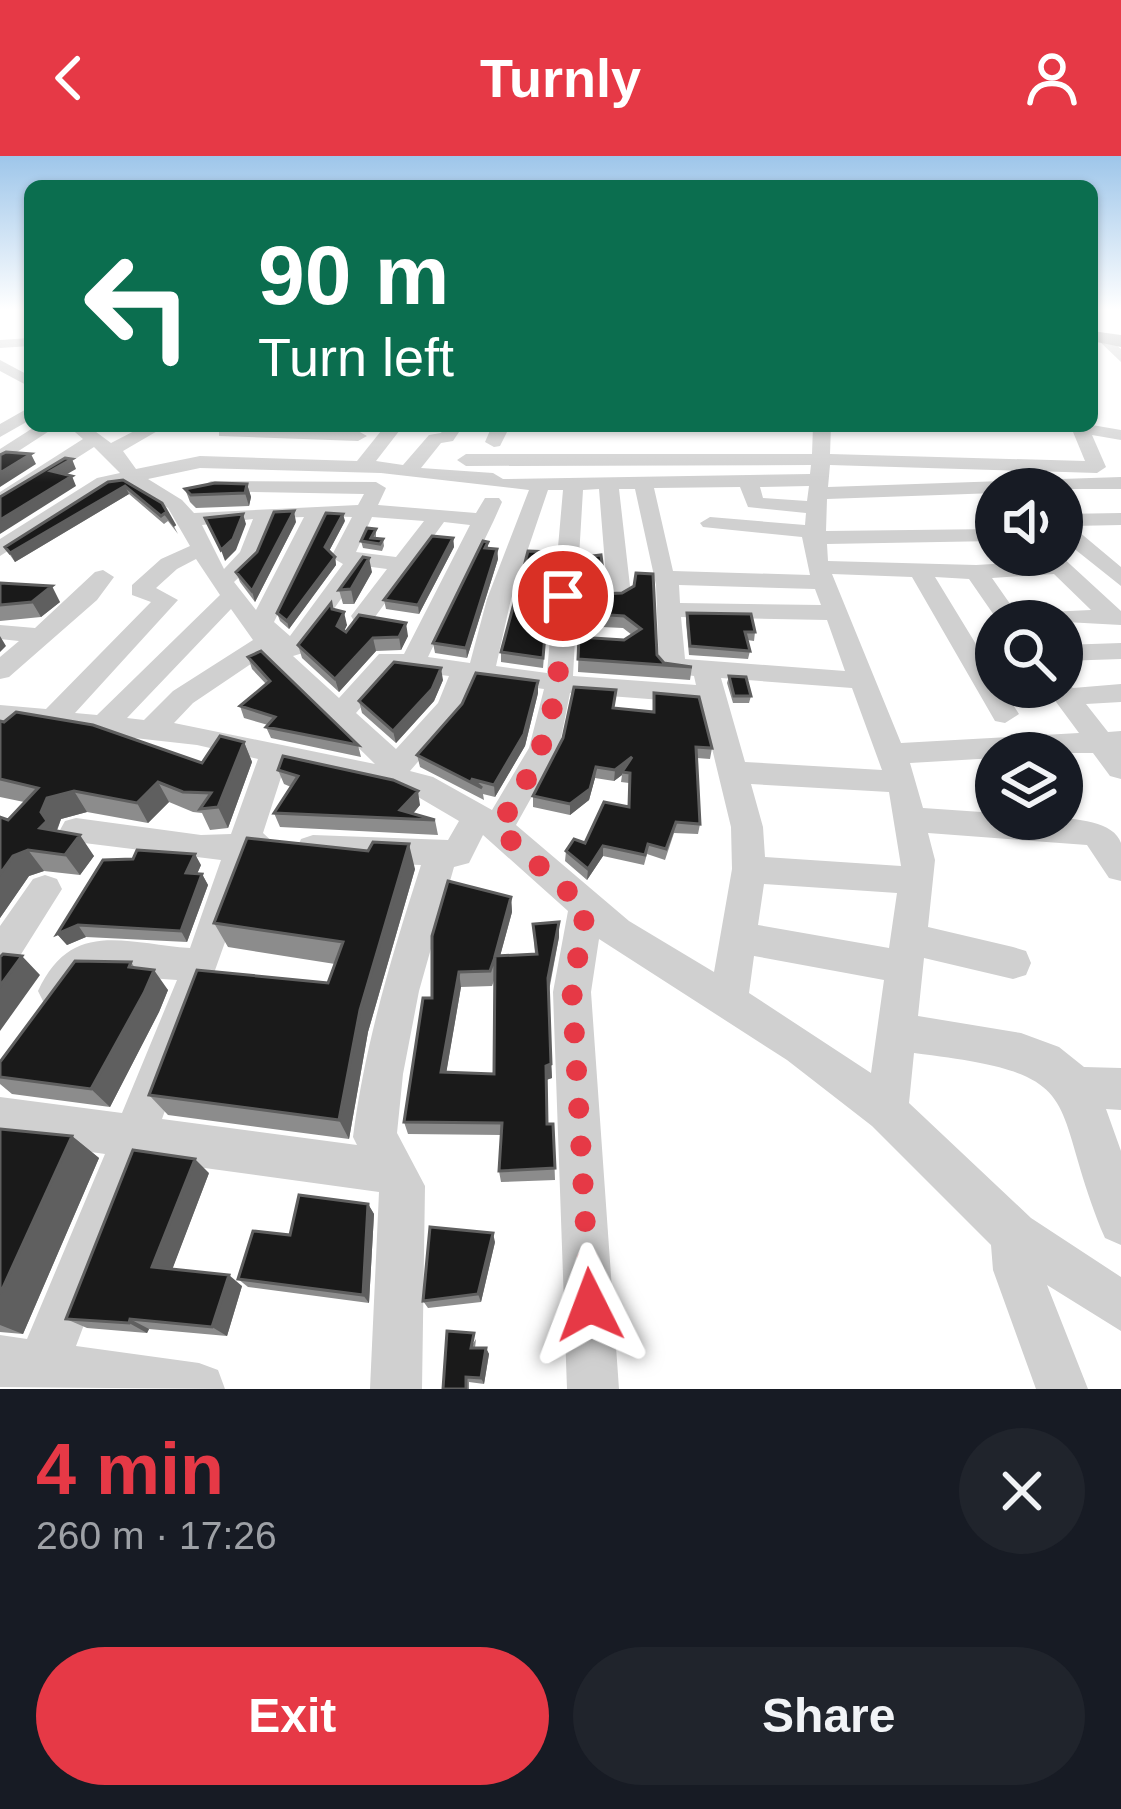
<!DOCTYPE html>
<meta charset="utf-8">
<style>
body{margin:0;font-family:Arial,sans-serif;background:#20242c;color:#f1f3f6;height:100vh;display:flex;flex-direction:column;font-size:45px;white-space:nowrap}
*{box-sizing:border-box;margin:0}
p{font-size:39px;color:#9ea1a6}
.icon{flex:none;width:66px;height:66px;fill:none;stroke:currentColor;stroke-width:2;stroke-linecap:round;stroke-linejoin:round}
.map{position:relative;height:1233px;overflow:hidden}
.drawer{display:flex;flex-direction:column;background:#171b24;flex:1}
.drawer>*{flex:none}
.top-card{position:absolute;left:24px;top:24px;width:1074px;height:252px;border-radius:18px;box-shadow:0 3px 9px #0004;background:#0b6e4f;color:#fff;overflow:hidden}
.controls{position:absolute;left:975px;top:312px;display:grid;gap:24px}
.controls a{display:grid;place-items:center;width:108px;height:108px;border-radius:50%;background:#171b24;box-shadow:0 3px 9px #0004;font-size:60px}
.pin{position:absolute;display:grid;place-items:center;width:102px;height:102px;color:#fff;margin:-51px;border:6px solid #fff;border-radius:50%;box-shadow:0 3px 12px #0007}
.me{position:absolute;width:132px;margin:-66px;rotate:357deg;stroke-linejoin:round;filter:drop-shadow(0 0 9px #0008)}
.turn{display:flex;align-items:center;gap:42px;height:252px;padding:0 36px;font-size:54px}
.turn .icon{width:156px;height:156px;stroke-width:2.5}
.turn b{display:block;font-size:84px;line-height:102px}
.round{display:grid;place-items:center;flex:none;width:126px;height:126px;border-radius:63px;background:#20242c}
.head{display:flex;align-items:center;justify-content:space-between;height:204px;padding:0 36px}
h1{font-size:72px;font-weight:700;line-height:90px;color:#e63946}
.action{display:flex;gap:24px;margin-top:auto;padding:24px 36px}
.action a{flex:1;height:138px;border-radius:72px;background:#e63946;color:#fff;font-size:48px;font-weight:700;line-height:138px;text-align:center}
.action a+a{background:#20242c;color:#f1f3f6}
header{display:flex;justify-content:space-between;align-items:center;height:156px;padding:0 36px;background:#e63946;color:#fff;font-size:54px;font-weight:700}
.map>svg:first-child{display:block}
</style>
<header><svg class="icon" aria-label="back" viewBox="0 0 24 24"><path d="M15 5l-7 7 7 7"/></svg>Turnly<svg class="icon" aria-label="person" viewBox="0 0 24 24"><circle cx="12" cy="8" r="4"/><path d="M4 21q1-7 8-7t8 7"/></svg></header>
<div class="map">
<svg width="1121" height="1233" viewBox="0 0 1121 1233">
<rect width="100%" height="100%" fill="#fff"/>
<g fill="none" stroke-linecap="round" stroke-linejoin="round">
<!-- minor -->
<path fill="#d0d0d0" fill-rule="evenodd" d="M1103 178 1121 193V206L1096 182Z
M30 182V190L0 192V184Z
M0 204 30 220V231L0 215Z
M30 251V264L0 281V268Z
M1092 269 1121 274V284L1092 279 1106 311 1097 317 830 309 828 331 1121 321V333H996V337L827 343 826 375 996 373V385L827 388 828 405 976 409 1041 405 1036 399H1060L1121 455V469L1047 465V456L1091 454 1054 418 992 422 1022 465H998L969 423 935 421 996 521V531H1002L1019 558 1005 567 995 565 912 421 832 418 901 587 1079 577 1045 531H1062V523L1073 532 1121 528V546L1086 548 1108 576 1121 575V623L1110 620 1093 597H996V602L910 607 923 652 996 657V663C1025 663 1110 653 1121 687 1121 697 1121 715 1121 725L1109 722 1087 689 928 677 935 704 928 771 1013 791 1026 795 1031 807 1026 819 1013 823 924 802 918 860 1021 877 1059 891 1084 911 1121 912V954L1106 953 1121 995V1089L1105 1082C1045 939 1096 919 914 897L909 947 1031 1062 1121 1121V1175L1047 1129 1088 1233H1036L993 1114 991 1089 872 970 787 904 599 783 591 836 619 1233H567L553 836 568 755 483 679 469 707 454 711 419 835 403 918 397 977 425 1030 422 1233H370L379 1036 146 1004 76 1190 199 1207 218 1214 225 1233 0 1231V1179L27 1183 105 998 0 983V941L122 957 177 824 92 818 70 847 57 852 44 847 38 835C71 763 124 787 190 792L221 704 76 686 65 683 60 674 65 665 76 662 201 679 231 678 258 603 197 589 0 567V549L46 553 151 446 132 439V429L161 403 190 390 168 352 127 327 110 330 0 400V383L97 322 120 317 94 291 0 351V336L83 283 68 270H88L111 287 144 270H166L123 295 136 313 200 300 357 305 385 270H403L376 305 403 309 429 279 441 277 445 270H463L453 285 441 287 421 312 493 317 503 323 810 318 811 309 466 310 457 304 466 298H812L813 270H831L830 298 1085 305 1073 276 1060 270ZM200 312 381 317 529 334 487 443 470 507 428 501 494 364 502 346 499 342H485L476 357 378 349 386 332 376 326 211 325 201 331 204 335 364 338 358 349 194 357 182 344 148 323ZM809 330 807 345 763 342 760 331ZM740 331 748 351 806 357 805 369 710 361 700 367 703 371 802 381 810 419 673 415 654 332ZM599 333 607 433 577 435 583 334ZM619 333H635L656 429 659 510 663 516 694 520 696 529 573 520 577 447 619 446 631 439ZM548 334H563L547 517 496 510 511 443ZM325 360 352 361 331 401 343 408 290 480 274 466ZM304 361 256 454 234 426 256 405 274 362ZM372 361 424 365 396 401 356 396ZM253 363 240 396 224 413 202 369ZM444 366 470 369 404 498H379L339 542 293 500 303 497 364 410 387 413 351 460 354 465H372ZM196 403 220 439 97 559 75 557 178 444 156 432 177 413ZM679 429 815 433 821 449 680 447ZM231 453 253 484 173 535 144 564 127 562ZM681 461 827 464 845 515 685 503ZM264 499 375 608 174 567 193 547ZM394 513 449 520 438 547 396 593 356 557ZM721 522 852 532 882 614 745 606ZM474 524 544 533 529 592 492 654 433 621 410 615 460 557ZM570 537 701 547 731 671 732 713 714 816 629 765 516 669 559 592ZM285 609 413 638 459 665 448 684 313 679 301 683 297 692 301 701 313 705 421 709C392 799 365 887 353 981L357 989 162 963 255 702 272 698 276 689 263 677ZM751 628 889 636 901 710 765 701 763 671ZM764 728 897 737 889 792 758 769ZM754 800 884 824 871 917 749 837Z
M36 270H57L0 307V293Z
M492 270H510L500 290 494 291 485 286Z
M225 271 358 275 367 280 358 285 219 280V272Z
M1121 357V369L1072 370 1121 411V430L1062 383V358Z
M103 414 114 421 97 444 9 521 0 523V501L19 485 0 483V469L35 472 95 416Z
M1121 487V503L1062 505V489Z
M45 719 57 723 62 733 13 811 0 816V770L33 723Z"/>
<!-- major -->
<path fill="#ababab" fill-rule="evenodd" d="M1092 175 1121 179V191L1092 185Z"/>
</g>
<!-- wall -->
<path fill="#8c8c8c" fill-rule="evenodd" d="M123 324 162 347 178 378 168 365 164 368 129 338 15 406 10 399 5 391Z
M247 328 251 341 249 350 196 352 190 346 185 333Z
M345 365 329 395 335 401 336 409 289 473 280 465 277 457Z
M296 366 255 446 240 426 236 416Z
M376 373V382L383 383 384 390 382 395 363 392 361 385Z
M453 382 454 391 419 458 386 453 384 444Z
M488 386V393H497L498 403 467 502 435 497 433 487Z
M583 401 603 415 602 428H582Z
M552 406 543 512 501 506V496Z
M372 416 354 448H343L339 434Z
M0 427 60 446 41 461 0 465Z
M622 437 657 499 664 507 692 511 690 524 578 516 579 481 624 484 632 479 623 472 580 470 581 439Z
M332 453 347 469 344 475 408 480 401 494 376 495 339 536 302 502 298 489Z
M687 457 755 476 754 485 747 484 750 495 748 503 689 499 686 466Z
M248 501 358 589 361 601 271 582 266 571 268 569 244 562 240 550 266 528 252 513Z
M729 520 751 540 749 547H733L727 527Z
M443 524 434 545 396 587 362 557 359 545Z
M538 525V537L525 590 495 641 483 638 484 644 420 611 417 599Z
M614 552 712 592 710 603 697 602 700 668 698 678 674 677 665 704 647 698 644 709 603 700 587 724 565 705 566 695 585 687 628 651 629 627 621 626 622 619 614 625 595 622 589 644 570 659 533 651V640Z
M0 565 202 607 244 586 252 606 228 672 210 674 202 657 193 656 169 646 148 667 87 656 61 663 57 675 94 700 80 719 44 715 29 720 0 762V661L8 664 24 646 0 641Z
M278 614 420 649 413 658 435 664 438 679 280 671 274 657 291 631 284 628Z
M201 709 197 718H202L208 729 187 786 86 781 67 789 57 778Z
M415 713 368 876 349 983 168 959 149 939 328 827 335 808 228 791 214 767Z
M511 741 512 756 500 800 535 798 533 768 559 781 549 835 552 922 546 924 547 968H553L555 1024 501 1026 499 1015 502 979 408 978 404 966 432 842ZM495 822 494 918 446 917 461 831 492 830Z
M131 806 135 812 168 834 159 856 110 951 12 938 0 928V906Z
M0 973 72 980 99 1002 23 1178 0 1176Z
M209 1017 172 1113 242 1130 227 1180 149 1173 147 1177 87 1172 66 1163Z
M368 1048 374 1058 369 1147 248 1131 238 1123 290 1079Z
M495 1086 481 1146 428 1152 423 1145Z
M476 1183 475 1192H486L489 1198 484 1228 469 1226V1233H443Z"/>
<!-- shaded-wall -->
<path fill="#5f5f5f" d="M31 298 36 308 0 331V317Z
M72 303 76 313 55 325 51 315Z
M72 320 76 330 0 378V364Z
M247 328 251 341 249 350 245 337Z
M125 330 129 338 15 406 10 397Z
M294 355 296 366 255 446 252 435Z
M243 358 246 368 236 394 225 405 221 394Z
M343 358 345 365 327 399 325 391Z
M453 382 454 391 419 458 418 449Z
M497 393 498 403 467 502 466 492Z
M335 401 336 409 289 473 287 465Z
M369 402 372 416 354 448 351 433Z
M52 430 60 446 41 461 32 446Z
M344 456 347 469 340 483 337 470Z
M406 467 408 480 401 494 399 481Z
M0 480 6 490 0 496Z
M373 482 376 495 339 536 335 523Z
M441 512 443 524 434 545 396 587 393 575Z
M538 525V537L525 590 495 641 494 629Z
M244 586 252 606 228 672 218 651Z
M632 601 622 616V619L614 625 615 614Z
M596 611 595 622 589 644 570 659V648Z
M158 626 169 646 148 667 137 647Z
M74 635 87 656 61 663 56 676 40 672 41 656 47 642Z
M418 635 420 649 408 663 400 654Z
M80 679 94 700 80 719 65 699Z
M409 688 415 713 368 876 349 983 339 964 360 854Z
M603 690V700L587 724 588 713Z
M28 694 44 715 29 720 0 762V718L13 700Z
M195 698 201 709 192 729 186 717Z
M202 718 208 729 187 786 181 775Z
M511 741 512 756 496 815 495 800Z
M559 766V781L548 836V822Z
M78 769 86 781 67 789 57 778Z
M22 800 40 819 0 875V830Z
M154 814 168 834 159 856 110 951 91 933Z
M459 816 461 831 444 930 441 916Z
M551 908 552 922 546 924V910Z
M72 980 99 1002 23 1178 0 1169V1138Z
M195 1003 209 1017 169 1122 152 1111Z
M368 1048 374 1058 369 1147 363 1139Z
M493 1077 495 1086 481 1146 478 1138Z
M229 1119 242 1130 227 1180 212 1171Z
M130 1163 149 1173 147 1177 129 1167Z
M486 1192 489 1198 484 1228 481 1222Z"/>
<!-- building -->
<path fill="#1a1a1a" stroke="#5f5f5f" stroke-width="3" fill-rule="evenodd" d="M6 296 31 298 0 317V299Z
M65 302 72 303 51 315 72 320 0 364V341Z
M123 324 162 347 175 370 165 357 161 360 125 330 10 397 5 391 108 326Z
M215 327 247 328 245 337 191 339 185 333Z
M294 355 252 435 236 416 257 396 274 356Z
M326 357 343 358 325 391 335 401 287 465 277 457Z
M243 358 233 383 221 394 205 362Z
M367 372 376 373 371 382 383 383 380 388 361 385Z
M432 380 453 382 418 449 384 444Z
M483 385 488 386 485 392 497 393 466 492 433 487Z
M528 395 552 396 543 502 501 496Z
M601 399 603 415 582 416 583 401Z
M363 401 369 402 351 433 339 434Z
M636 417 653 418 657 499 664 507 692 511 578 503 579 481 624 484 641 473 624 460 580 457 581 439 622 437 634 430Z
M0 427 52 430 32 446 0 449Z
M331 447 332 453 344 456 337 470 346 476 359 459 406 467 399 481 373 482 335 523 298 489Z
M687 457 751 458 755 476H745L750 495 690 490Z
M261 495 358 589 266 571 275 561 240 550 270 525 248 501Z
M394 506 441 512 432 533 393 575 359 545Z
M476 517 538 525 524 578 494 629 471 623 482 632 417 599 462 548Z
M729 520 746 521 751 540H734Z
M574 531 616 534 613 552 654 556V537L699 541 712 592 696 591 700 668 676 666 666 693 648 688 645 699 603 690 588 713 566 695 574 683 585 687 604 646 629 651 630 617 622 616 632 601 615 614 596 611 590 633 570 648 533 640 563 582Z
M16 556 93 569 202 607 220 580 244 586 218 651 200 653 211 637 183 636 158 626 137 647 74 635 47 642 41 656 47 665 40 672 80 679 65 699 28 694 13 700 0 718V661L8 664 38 632 0 623V565L4 566Z
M283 600 393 624 418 635 400 654 435 664 274 657 298 620 278 614Z
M247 682 368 695 373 686 409 688 360 854 339 964 149 939 197 814 328 827 343 786 214 767Z
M137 694 195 698 186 717 202 718 181 775 78 769 57 778 103 704 133 703Z
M448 725 511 741 495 800 537 798 533 768 559 766 548 822 551 908 546 910 547 968H553L555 1012 499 1015 502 967 404 966 423 842H432V780ZM495 801 494 918 441 916 459 816 490 815Z
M3 798 22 800 0 830V801Z
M75 805 131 806 129 811 154 814 144 837 91 933 0 921V906Z
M0 973 72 980 0 1138Z
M133 994 195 1003 152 1111 229 1119 212 1171 130 1163 129 1167 66 1163Z
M299 1039 368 1048 363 1139 238 1123 253 1075 290 1079Z
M430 1071 493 1077 478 1138 423 1145Z
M447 1175 474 1177 471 1192H486L481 1222 466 1221V1233H443Z"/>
<!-- sky -->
<linearGradient id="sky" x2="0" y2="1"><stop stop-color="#9ec6ea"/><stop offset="0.47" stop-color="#fff"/><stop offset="1" stop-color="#fff" stop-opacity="0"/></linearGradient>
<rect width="1121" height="326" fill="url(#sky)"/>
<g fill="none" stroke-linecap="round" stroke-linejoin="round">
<!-- route -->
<path stroke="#e63946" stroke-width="21" stroke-dasharray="0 37.8" d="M563 440C560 538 553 591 497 672L586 752 572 836 590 1149"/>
</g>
</svg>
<div class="controls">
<a><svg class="icon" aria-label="sound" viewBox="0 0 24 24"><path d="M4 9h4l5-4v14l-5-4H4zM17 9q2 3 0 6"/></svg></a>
<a><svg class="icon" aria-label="search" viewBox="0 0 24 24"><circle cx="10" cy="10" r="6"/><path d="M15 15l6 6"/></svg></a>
<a><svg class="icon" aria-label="layers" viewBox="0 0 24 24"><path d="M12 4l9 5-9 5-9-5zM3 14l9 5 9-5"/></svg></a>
</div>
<div class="pin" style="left:563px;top:440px;background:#d93025"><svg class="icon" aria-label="arrive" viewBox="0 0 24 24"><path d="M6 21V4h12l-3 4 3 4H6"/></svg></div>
<svg class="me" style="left:590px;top:1149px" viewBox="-20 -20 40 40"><path d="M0-17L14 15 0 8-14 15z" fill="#e63946" stroke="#fff" stroke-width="4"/></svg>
<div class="top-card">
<div class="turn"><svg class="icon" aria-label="left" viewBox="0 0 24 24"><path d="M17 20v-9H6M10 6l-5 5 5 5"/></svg><div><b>90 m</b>Turn left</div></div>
</div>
</div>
<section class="drawer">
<div class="head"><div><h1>4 min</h1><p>260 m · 17:26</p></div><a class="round"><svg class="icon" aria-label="close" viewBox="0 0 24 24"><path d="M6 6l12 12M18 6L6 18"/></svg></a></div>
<div class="action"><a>Exit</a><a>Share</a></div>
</section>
